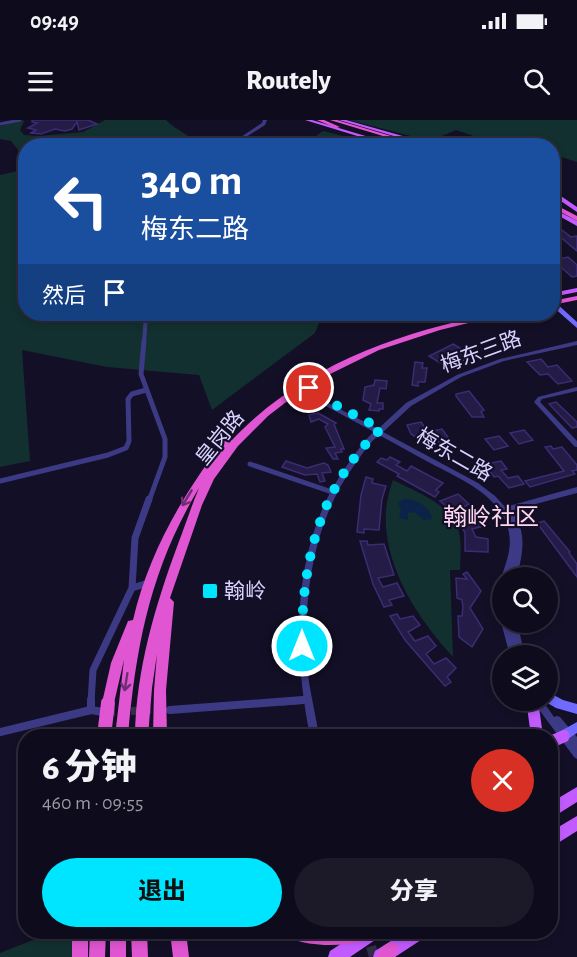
<!DOCTYPE html>
<html lang="zh">
<meta charset="utf-8">
<style>
body{margin:0;font-family:"Alegreya Sans","Noto Sans SC",sans-serif;background:#1c1929;color:#f1f3f6;height:100vh;display:flex;flex-direction:column;font-size:22px;white-space:nowrap}
*{box-sizing:border-box;margin:0}
p{font-size:20px;color:#9b9ba3}
.icon{flex:none;width:33px;height:33px;fill:none;stroke:currentColor;stroke-width:2;stroke-linecap:round;stroke-linejoin:round}
.map{position:relative;flex:1;overflow:hidden}
.side{position:absolute;left:18px;top:609px;width:540px;height:210px;display:flex;flex-direction:column;background:#0e0b1c;border-radius:24px;box-shadow:0 3px 9px #0003,0 0 0 2px #2e2b3b}
.side>*{flex:none}
.hud{position:absolute;left:18px;top:18px;width:542px;height:183px;border-radius:24px;box-shadow:0 3px 9px #0003,0 0 0 2px #2e2b3b;background:#1a4fa0;color:#fff;overflow:hidden}
.buttons{position:absolute;left:492px;top:447px;display:grid;gap:12px}
.buttons a{display:grid;place-items:center;width:66px;height:66px;border-radius:50%;background:#0e0b1c;box-shadow:0 3px 9px #0003,0 0 0 2px #2e2b3b;font-size:30px}
.pin{position:absolute;display:grid;place-items:center;width:51px;height:51px;color:#fff;margin:-26px;border:3px solid #fff;border-radius:50%;box-shadow:0 2px 6px #0007}
.me{position:absolute;width:66px;margin:-33px;rotate:0deg;stroke-linejoin:round;filter:drop-shadow(0 0 4px #0008)}
.turn{display:flex;align-items:center;gap:21px;height:126px;padding:0 24px;font-size:27px}
.turn .icon{width:78px;height:78px;stroke-width:2.5}
.turn b{display:block;font-size:42px;line-height:51px}
.then{display:flex;align-items:center;height:57px;padding:0 24px;background:#0003;gap:12px;font-size:22px}
.round{display:grid;place-items:center;flex:none;width:63px;height:63px;border-radius:32px;background:#1c1929}
.overview{display:flex;align-items:center;justify-content:space-between;height:102px;padding:0 24px}
h1{font-size:36px;font-weight:800;line-height:45px}
.cta{display:flex;gap:12px;margin-top:auto;padding:12px 24px}
.cta a{flex:1;height:69px;border-radius:36px;background:#00e5ff;color:#111;font-size:24px;font-weight:800;line-height:69px;text-align:center}
.cta a+a{background:#1c1929;color:#f1f3f6}
.status{display:flex;justify-content:space-between;align-items:center;height:42px;padding:0 30px;background:#0e0b1c;direction:ltr}
.status svg{height:16px;fill:currentColor}
header{display:flex;justify-content:space-between;align-items:center;height:78px;padding:0 24px;background:#0e0b1c;font-size:27px;font-weight:800}
.map>svg:first-child{display:block}
</style>
<div class="status"><b>09:49</b><svg viewBox="0 0 49 12"><path d="M0 12V9h3v3zM5 12V6h3v6zM10 12V3h3v9zM15 12V0h3v12zM26 1h20v11H26zM47 4h2v5h-2z"/></svg></div>
<header><svg class="icon" aria-label="menu" viewBox="0 0 24 24"><path d="M4 6h16M4 12h16M4 18h16"/></svg>Routely<svg class="icon" aria-label="search" viewBox="0 0 24 24"><circle cx="10" cy="10" r="6"/><path d="M15 15l6 6"/></svg></header>
<div class="map">
<svg width="577" height="837" viewBox="0 0 577 837">
<rect width="100%" height="100%" fill="#130f26"/>
<!-- green -->
<path fill="#12302f" d="M22 0 24 1 20 10 24 15 38 16 83 12 105 0H166C177 11 189 14 199 25L26 26 25 39 11 21 0 19V6Z
M349 0H577V42L552 34V26L488 21 456 10 430 21Z
M323 11 378 25H303Z
M25 45 26 194H323L315 213 212 290 199 255 107 247 22 230 30 341 0 347V55L22 50Z
M393 360C416 372 452 384 459 412 462 424 460 438 460 450H450L453 537C412 493 368 423 393 360Z
M53 812H81L80 837H0V833Z"/>
<!-- water -->
<path fill="#0c2248" d="M405 379C417 380 430 386 432 399L424 400 414 392 408 393V400L399 398 401 391 398 382Z"/>
<!-- building -->
<path fill="#241b47" stroke="#3b2d73" stroke-width="1.5" d="M32 0H88L97 4 79 10 77 2 72 9 65 11 55 9 41 14 31 13 36 10 28 8 37 3 32 2Z
M552 102 571 117 577 116V131L559 116 552 117Z
M568 137 577 145V156L572 157 553 140Z
M453 224 473 236 448 248 429 236Z
M541 239 548 247 557 245 572 261 558 264 548 254 540 255 527 242Z
M415 242 423 243 422 248H427L425 262H418V266L412 265Z
M375 260 387 261 386 269 380 268 377 283H383V289H379V291L369 290 371 284 363 280 365 267 374 265Z
M469 271 484 290 481 292 484 297H472L456 276V274Z
M556 282 577 302V307L572 308 549 284Z
M318 293 336 303 334 304 344 329H341L342 332 335 333 338 339H333L326 328 335 327 325 307 328 304 319 299 311 302 309 295Z
M421 302 428 312 442 309 450 320 435 323 427 313 414 316 411 314 407 305Z
M524 310 533 320 519 324 510 313Z
M499 316 508 326 494 330 485 319Z
M551 326 553 329 562 327 577 345V350L572 351 575 354 530 367 525 361 564 351 545 327Z
M390 337 400 342 396 345 407 351 411 346 443 363 436 370 439 372 435 377 397 356 399 354 377 342 381 338 387 340Z
M286 341 307 348 324 343 328 345 331 352 322 353 325 361 320 362 317 354 305 355 282 347Z
M489 341 491 343 501 341 507 349 501 350 508 358 518 356 524 364 509 368 498 356 494 357 483 342Z
M366 357 373 359 372 363 386 366 382 379 379 410 364 409V413L357 412 361 375Z
M458 374 469 384 460 389 468 396 478 395 484 406 472 409 476 417 488 419V432L465 431V413L456 395 440 381Z
M544 401 570 432 569 433 577 444V457L540 407 538 403Z
M360 421H367L368 425 384 424 394 455 378 458 383 467 397 463 404 476 389 480 392 485 384 487 373 464Z
M467 452 481 471 470 488 483 509 472 527 459 517 458 496H462L463 487 462 480 457 478 456 458 467 459 463 454Z
M397 494 400 499 413 496 420 505 408 512 415 521 428 516 436 526 426 534 434 544 446 538 456 548 447 557 451 562 445 566 405 520 390 496Z"/>
<g fill="none" stroke-linecap="round" stroke-linejoin="round">
<!-- minor-tunnel -->
<path stroke="#312d47" stroke-width="8" stroke-dasharray="8 4" stroke-linecap="butt" d="M107 592 160 590"/>
<!-- tertiary-tunnel -->
<path stroke="#312d47" stroke-width="10" stroke-dasharray="10 5" stroke-linecap="butt" d="M367 812 374 837"/>
<!-- minor-far4 -->
<path stroke="#3d3a85" stroke-width="3" d="M0 4 20 0"/>
<!-- minor-far3 -->
<path stroke="#3d3a85" stroke-width="4" d="M144 223 146 194"/>
<!-- minor-far2 -->
<path stroke="#3d3a85" stroke-width="5" d="M144 221 141 254 165 319V337L149 381
M250 344 332 372
M0 361 108 335 126 328 129 321 128 279 132 274 146 270"/>
<!-- minor-far1 -->
<path stroke="#3d3a85" stroke-width="7" d="M132 468 148 463
M91 582 93 550 132 468 135 418 149 379
M282 582 307 580"/>
<!-- minor -->
<path stroke="#3d3a85" stroke-width="8" d="M91 580V590L103 592
M170 590 303 580
M0 612 91 590"/>
<!-- tertiary -->
<path fill="#3d3a85" fill-rule="evenodd" d="M263 0H267L265 5 232 26H227L262 3Z
M577 221V225L504 241 461 257 411 286 383 312 478 363 495 376 505 387 577 367V373L513 390C527 416 523 430 517 458H509V456V458H502V460L501 458C506 443 512 429 509 413 503 377 461 359 432 344 414 334 397 325 379 315 368 324 361 336 353 347 310 407 301 490 309 562 312 580 316 598 319 616H310C292 526 291 422 348 344 356 333 363 321 374 312L311 278 301 276H287V274L301 272 315 276 378 309 406 283 457 255 500 239Z
M577 267V271L542 279 540 282 577 321V327H575L534 282 538 277Z
M502 499V502H517L525 536H510L501 502Z
M532 580H542L554 597 557 596 560 597 577 617V639L574 637Z"/>
<!-- secondary -->
<path fill="#6f6bff" fill-rule="evenodd" d="M552 181 555 182 577 202V208L552 186Z
M548 572 563 580 577 584V594L556 588 544 581 548 580Z
M577 602V613L563 622 559 620 557 616 559 612Z"/>
<!-- primary -->
<path fill="#c25bff" fill-rule="evenodd" d="M305 0H312L399 26H390Z
M339 0H346L438 26H428Z
M552 70 577 87V92L552 75Z
M552 88 577 101V106L552 92Z
M577 168V172L552 177V173Z
M526 580H538L543 616H531Z
M563 610 568 611 570 616 568 621 550 629V616H549Z
M577 667V682L550 699V683Z
M577 696V711L550 728V712Z
M359 812H380L378 818 350 837H328L330 831Z
M405 812H426L424 818 395 837H373L375 831Z"/>
<!-- trunk -->
<path fill="#e055d1" fill-rule="evenodd" d="M317 0H324L340 7 336 8Z
M330 0H337L425 26H416Z
M552 83 577 96V101L552 87Z
M577 176V180L552 185V181Z
M492 194H505L440 210 379 230 322 258 294 276 268 296 238 326 214 359 202 385 170 478 174 482 166 570 167 616H153L154 570 157 534 152 568 148 616H135C136 550 155 486 178 424 185 406 191 387 199 368 151 448 136 524 128 616H115L124 540 114 583 112 587 108 589 104 587 102 583 111 543 128 501 133 500C149 432 183 374 225 319L228 318 232 320C301 247 396 213 492 194Z
M72 812H88V837H72Z
M90 812H106L105 837H89Z
M110 812H126V837H110Z
M131 812H147L148 837H132Z
M170 812H186L189 837H173Z
M287 812H377L375 818 369 820C342 826 316 828 289 818Z
M391 822 397 824 399 830 395 837H376C379 829 383 825 391 822Z"/>
<!-- trunk-bridge -->
<path stroke="#e055d1" stroke-width="14" d="M104 616 108 583
M157 616H185"/>
</g>
<!-- one-way arrows -->
<defs><path id="oneway-shaft" d="M-6 0H5M1.5-3L5.5 0L1.5 3" fill="none" stroke-width="1.6" stroke-linecap="round" stroke-linejoin="round" transform="scale(1.5)"/></defs>
<g stroke="#6f2e73">
<use href="#oneway-shaft" transform="translate(187 378) rotate(121)"/>
<use href="#oneway-shaft" transform="translate(126 562) rotate(99)"/>
</g>
<g fill="none" stroke-linecap="round" stroke-linejoin="round">
<!-- route -->
<path stroke="#00e5ff" stroke-width="10" stroke-dasharray="0 18" d="M302 526C301 446 319 365 381 309L315 274 309 268"/>
</g>
<!-- markers -->
<rect fill="#00e5ff" stroke="#130f26" stroke-width="2" x="202" y="463" width="16" height="16" rx="3"/>
<g text-anchor="middle" dominant-baseline="central" stroke-width="4.5" stroke-linejoin="round" paint-order="stroke">
<!-- street labels -->
<g font-size="21" fill="#d9d4ff" stroke="#130f26">
<text transform="translate(481 232) rotate(-20)">梅东三路</text>
<text transform="translate(220 318) rotate(-51)">皇岗路</text>
<text transform="translate(454 335) rotate(30)">梅东二路</text>
</g>
<!-- poi labels -->
<g font-size="21" fill="#d9d4ff" stroke="#130f26" text-anchor="start">
<text x="224" y="471">翰岭</text>
</g>
<!-- quarter labels -->
<g font-size="24" fill="#ffd6f0" stroke="#130f26">
<text x="491" y="398">翰岭社区</text>
</g>
</g>
</svg>
<div class="buttons">
<a><svg class="icon" aria-label="search" viewBox="0 0 24 24"><circle cx="10" cy="10" r="6"/><path d="M15 15l6 6"/></svg></a>
<a><svg class="icon" aria-label="layers" viewBox="0 0 24 24"><path d="M12 4l9 5-9 5-9-5zM3 14l9 5 9-5"/></svg></a>
</div>
<div class="pin" style="left:309px;top:268px;background:#d93025"><svg class="icon" aria-label="arrive" viewBox="0 0 24 24"><path d="M6 21V4h12l-3 4 3 4H6"/></svg></div>
<svg class="me" style="left:302px;top:526px" viewBox="-20 -20 40 40"><circle r="17" fill="#00e5ff" stroke="#fff" stroke-width="3"/><path d="M0-11L8 9 0 5-8 9z" fill="#fff"/></svg>
<div class="hud">
<div class="turn"><svg class="icon" aria-label="left" viewBox="0 0 24 24"><path d="M17 20v-9H6M10 6l-5 5 5 5"/></svg><div><b>340 m</b>梅东二路</div></div>
<div class="then">然后<svg class="icon" aria-label="arrive" viewBox="0 0 24 24"><path d="M6 21V4h12l-3 4 3 4H6"/></svg></div>
</div>
<section class="side">
<div class="overview"><div><h1>6 分钟</h1><p>460 m · 09:55</p></div><a class="round" style="background:#d93025;color:#fff"><svg class="icon" aria-label="close" viewBox="0 0 24 24"><path d="M6 6l12 12M18 6L6 18"/></svg></a></div>
<div class="cta"><a>退出</a><a>分享</a></div>
</section>
</div>
